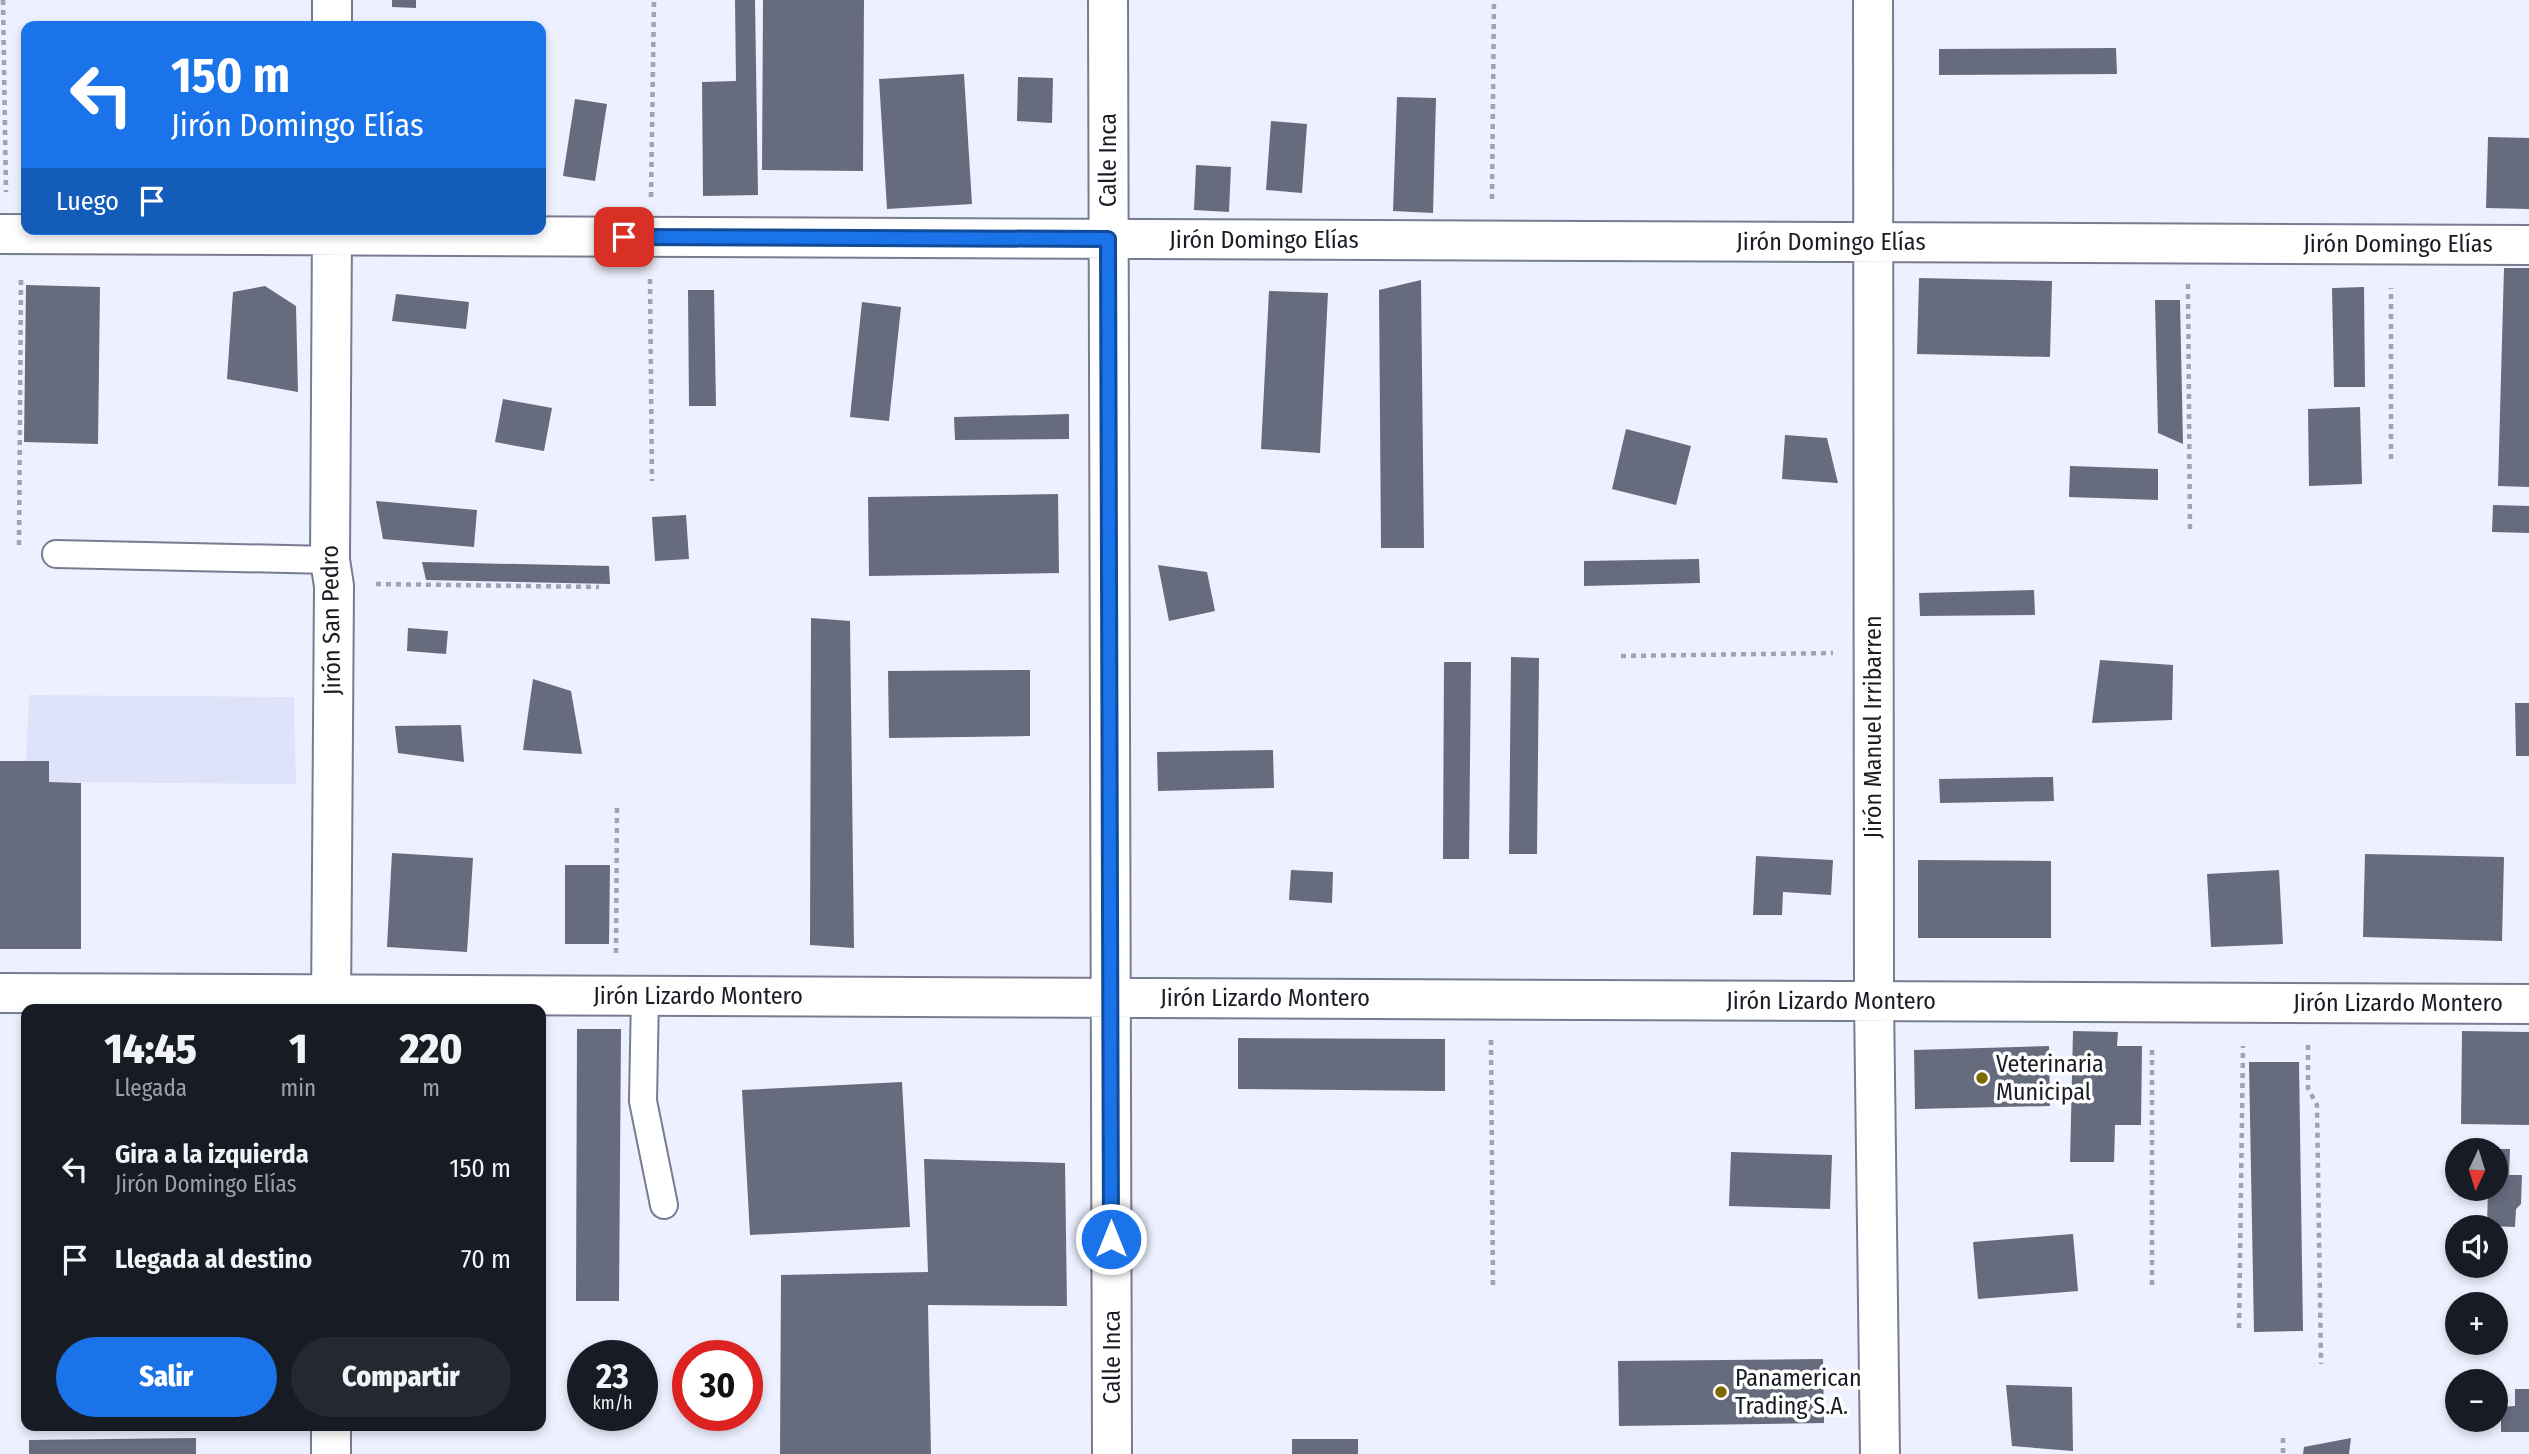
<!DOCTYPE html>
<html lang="es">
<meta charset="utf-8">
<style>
body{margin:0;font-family:"Fira Sans Condensed",sans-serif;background:#242831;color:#f1f3f6;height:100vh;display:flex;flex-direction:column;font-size:26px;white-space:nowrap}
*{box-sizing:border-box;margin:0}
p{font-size:23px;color:#9ea1a6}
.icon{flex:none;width:38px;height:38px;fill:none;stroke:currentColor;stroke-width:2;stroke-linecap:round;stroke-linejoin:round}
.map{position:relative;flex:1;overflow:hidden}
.sheet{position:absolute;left:21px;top:1004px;width:525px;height:427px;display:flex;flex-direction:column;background:#171b24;border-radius:14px;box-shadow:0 4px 10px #0003}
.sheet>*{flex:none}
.hud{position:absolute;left:21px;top:21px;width:525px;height:214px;border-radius:14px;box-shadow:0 4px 10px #0003;background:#1a73e8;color:#fff;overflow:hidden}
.needle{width:46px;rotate:184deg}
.buttons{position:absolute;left:2445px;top:1138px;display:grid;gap:14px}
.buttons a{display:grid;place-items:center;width:63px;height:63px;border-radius:50%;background:#171b24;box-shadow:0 4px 10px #0003;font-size:35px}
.speed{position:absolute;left:567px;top:1340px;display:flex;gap:14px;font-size:35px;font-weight:700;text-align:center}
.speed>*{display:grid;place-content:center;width:91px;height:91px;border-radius:50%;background:#171b24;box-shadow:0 4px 10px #0003;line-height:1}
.speed small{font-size:18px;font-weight:400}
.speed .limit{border:10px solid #d22;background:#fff;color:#111}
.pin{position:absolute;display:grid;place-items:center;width:60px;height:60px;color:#fff;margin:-30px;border-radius:14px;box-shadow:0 4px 10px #0006}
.me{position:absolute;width:77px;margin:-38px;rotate:0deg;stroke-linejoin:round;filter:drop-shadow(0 0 5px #0008)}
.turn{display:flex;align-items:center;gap:24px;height:147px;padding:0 35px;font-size:32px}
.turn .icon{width:91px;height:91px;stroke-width:2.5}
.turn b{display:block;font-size:49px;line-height:60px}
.then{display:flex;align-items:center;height:66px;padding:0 35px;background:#0003;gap:14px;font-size:26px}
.eta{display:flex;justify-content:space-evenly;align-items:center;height:119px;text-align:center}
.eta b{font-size:42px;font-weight:800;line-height:49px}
.primary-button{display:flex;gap:14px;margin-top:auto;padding:14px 35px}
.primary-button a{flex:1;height:80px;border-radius:42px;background:#1a73e8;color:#fff;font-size:28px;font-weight:800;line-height:80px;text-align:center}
.primary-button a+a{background:#242831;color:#f1f3f6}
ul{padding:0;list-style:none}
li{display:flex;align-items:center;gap:21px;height:91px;padding:0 35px}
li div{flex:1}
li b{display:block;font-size:26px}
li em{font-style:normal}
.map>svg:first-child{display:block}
</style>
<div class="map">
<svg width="2529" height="1454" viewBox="0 0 2529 1454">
<rect width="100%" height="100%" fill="#edf0fe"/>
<!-- built -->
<path fill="#dee3fa" d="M29 695 294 697 296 784 49 782V761H26Z"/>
<!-- building -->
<path fill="#676b7e" d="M392 0H416V8L392 7Z
M735 0H755L758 195 703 196 702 82 736 81Z
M763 0H864L863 171 762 170Z
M2116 48 2117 74 1939 75V49Z
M964 74 972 204 887 209 879 79Z
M1018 77 1053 78 1052 123 1017 121Z
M1397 97 1436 98 1433 213 1393 211Z
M575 99 607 104 595 181 563 176Z
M1271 121 1307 124 1302 193 1266 190Z
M2488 137 2529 138V209L2486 208Z
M1196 165 1231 167 1229 212 1194 210Z
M2504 268H2529V487L2498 486Z
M1919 278 2052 281 2050 357 1917 354Z
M1421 280 1424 548H1381L1379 290Z
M26 285 100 287 98 444 24 442Z
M265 286 296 306 298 392 227 379 233 292Z
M2364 287 2365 387H2334L2332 288Z
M688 290H714L716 406H689Z
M1269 291 1328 293 1320 453 1261 449Z
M396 294 469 302 466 329 392 321Z
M2155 300H2180L2183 444 2158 433Z
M862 302 901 307 889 421 850 417Z
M503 399 552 408 544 451 495 442Z
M2360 407 2362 484 2309 486 2308 409Z
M1069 414V439L955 440 954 417Z
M1626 429 1691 446 1676 505 1612 489Z
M1785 435 1827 438 1838 483 1782 479Z
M2070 466 2158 469V500L2069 497Z
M1058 494 1059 573 869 576 868 497Z
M376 501 477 510 474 547 383 539Z
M2493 505 2529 506V533L2492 532Z
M686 515 689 559 655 561 652 517Z
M1699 559 1700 583 1584 586V561Z
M422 562 609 566 610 584 426 580Z
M1158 565 1207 572 1215 611 1169 621Z
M2034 590 2035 615 1920 616 1919 593Z
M811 618 850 621 854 948 810 945Z
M408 628 448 631 446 654 407 651Z
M1511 657 1539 658 1537 854H1509Z
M2100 660 2173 665 2172 720 2092 723Z
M1444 662H1471L1469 859H1443Z
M1030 670V736L889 738 888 671Z
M533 679 571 691 582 754 523 750Z
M2515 703H2529V756H2516Z
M461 725 464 762 398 753 395 726Z
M1273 750 1274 788 1158 791 1157 752Z
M0 761H49V782L81 783V949H0Z
M2053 777 2054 801 1940 803 1939 779Z
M392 853 473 858 467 952 387 947Z
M2365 854 2504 857 2502 941 2363 937Z
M1756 856 1833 860 1831 895 1783 892 1782 915H1753Z
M1918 860 2051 861V938H1918Z
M565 865H610L609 944H565Z
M1291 870 1333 872 1332 903 1289 900Z
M2279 870 2283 944 2211 947 2207 874Z
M541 1028H543L544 1110H541Z
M577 1029H621L619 1301H576Z
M2073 1031 2118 1032 2117 1046H2142L2141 1125H2115L2114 1162H2070Z
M2462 1031 2529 1032V1125L2461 1124Z
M1238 1038 1445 1039V1091L1238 1089Z
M2049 1046 2050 1106 1915 1109 1914 1050Z
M2249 1062H2299L2303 1331 2254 1332Z
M902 1082 910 1227 750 1235 742 1090Z
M2496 1149H2510L2509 1175H2522L2521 1204 2516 1209 2515 1227 2487 1226 2488 1188H2496Z
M1731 1152 1832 1155 1830 1209 1729 1206Z
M924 1159 1065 1163 1067 1306 928 1305 931 1454H780L781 1275 928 1272Z
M2073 1234 2078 1291 1978 1299 1973 1242Z
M1823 1359 1824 1423 1619 1426 1618 1361Z
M2006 1385 2072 1387 2073 1451 2012 1446Z
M2515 1389H2529V1432H2501V1407L2515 1406Z
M196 1438V1454H29V1440Z
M2351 1438 2349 1454H2303L2304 1447Z
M1292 1439H1358V1454H1292Z"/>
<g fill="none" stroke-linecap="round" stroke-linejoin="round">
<!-- service casing -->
<g stroke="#777c90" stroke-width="30">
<path id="service" d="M56 554 330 560
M645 995 643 1101 664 1205"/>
</g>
<!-- minor casing -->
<g stroke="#777c90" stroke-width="42">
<path id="minor" d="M1108 0 1112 1454
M1873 0 1874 1001 1880 1454
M332 26V0
M0 234 2529 245
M0 993 2529 1004
M331 1010 334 586 330 560 332 229
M331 1454V1426"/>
</g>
<!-- path -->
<path stroke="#a1a3af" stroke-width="4.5" stroke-dasharray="5 5" stroke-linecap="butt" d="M3 0 6 192
M651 197 654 0
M1492 199 1494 0
M650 279 652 481
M2188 284 2190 531
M2391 459V288
M19 545 21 277
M376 584 599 587
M1621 656 1833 653
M616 953 617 807
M1491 1040 1493 1287
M2308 1045V1088L2317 1105 2321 1364
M2152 1285V1045
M2239 1328 2243 1046
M2283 1438V1454"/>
<!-- service -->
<use href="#service" stroke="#fff" stroke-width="26"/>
<!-- minor -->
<use href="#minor" stroke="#fff" stroke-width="38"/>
</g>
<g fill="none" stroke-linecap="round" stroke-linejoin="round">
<!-- route casing -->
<g stroke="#114b97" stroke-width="18">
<path id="route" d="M624 237 1108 239 1111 1239"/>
</g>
<!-- route -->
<use href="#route" stroke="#1a73e8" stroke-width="12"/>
</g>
<!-- markers -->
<g fill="#7d6900" stroke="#fefefe" stroke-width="2.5">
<circle cx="1982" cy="1078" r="7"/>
<circle cx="1721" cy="1392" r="7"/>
</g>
<g text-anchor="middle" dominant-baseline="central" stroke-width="7" stroke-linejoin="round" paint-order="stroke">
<!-- street labels -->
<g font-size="24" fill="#1a1c24" stroke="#fefefe">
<text transform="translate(1108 160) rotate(-90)">Calle Inca</text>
<text x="1264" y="240">Jirón Domingo Elías</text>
<text x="1831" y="242">Jirón Domingo Elías</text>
<text x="2398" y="244">Jirón Domingo Elías</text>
<text transform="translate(331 620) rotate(-91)">Jirón San Pedro</text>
<text transform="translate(1873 727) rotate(-90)">Jirón Manuel Irribarren</text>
<text x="698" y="996">Jirón Lizardo Montero</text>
<text x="1265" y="998">Jirón Lizardo Montero</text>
<text x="1831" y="1001">Jirón Lizardo Montero</text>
<text x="2398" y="1003">Jirón Lizardo Montero</text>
<text transform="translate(1112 1357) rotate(-90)">Calle Inca</text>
</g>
<!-- poi labels -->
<g font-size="24" fill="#1a1c24" stroke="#fefefe" text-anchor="start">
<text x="1996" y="1064">Veterinaria<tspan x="1996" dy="28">Municipal</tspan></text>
<text x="1735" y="1378">Panamerican<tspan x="1735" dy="28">Trading S.A.</tspan></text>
</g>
</g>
</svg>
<div class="buttons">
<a><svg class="needle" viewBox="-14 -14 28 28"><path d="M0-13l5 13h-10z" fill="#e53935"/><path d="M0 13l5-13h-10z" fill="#9ea1a6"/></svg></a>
<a><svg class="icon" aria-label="sound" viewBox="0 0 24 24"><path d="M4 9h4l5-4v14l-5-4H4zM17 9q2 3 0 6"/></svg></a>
<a>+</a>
<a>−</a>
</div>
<div class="speed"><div>23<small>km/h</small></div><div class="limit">30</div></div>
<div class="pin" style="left:624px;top:237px;background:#d93025"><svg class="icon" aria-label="arrive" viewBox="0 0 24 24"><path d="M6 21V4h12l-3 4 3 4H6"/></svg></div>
<svg class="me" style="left:1111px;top:1239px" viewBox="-20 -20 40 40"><circle r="17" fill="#1a73e8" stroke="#fff" stroke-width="3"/><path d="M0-11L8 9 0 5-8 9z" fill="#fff"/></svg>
<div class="hud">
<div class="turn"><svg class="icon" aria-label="left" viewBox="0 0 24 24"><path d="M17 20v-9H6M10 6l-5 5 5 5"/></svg><div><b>150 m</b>Jirón Domingo Elías</div></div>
<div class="then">Luego<svg class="icon" aria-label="arrive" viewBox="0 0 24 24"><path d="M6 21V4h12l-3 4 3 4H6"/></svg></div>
</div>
<section class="sheet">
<div class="eta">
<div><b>14:45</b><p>Llegada</p></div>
<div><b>1</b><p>min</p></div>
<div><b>220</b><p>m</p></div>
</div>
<ul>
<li><svg class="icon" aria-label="left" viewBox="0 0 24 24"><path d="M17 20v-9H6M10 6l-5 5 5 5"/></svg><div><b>Gira a la izquierda</b><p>Jirón Domingo Elías</p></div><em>150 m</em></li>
<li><svg class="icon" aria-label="arrive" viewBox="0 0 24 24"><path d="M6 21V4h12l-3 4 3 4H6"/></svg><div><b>Llegada al destino</b></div><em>70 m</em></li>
</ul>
<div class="primary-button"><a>Salir</a><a>Compartir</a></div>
</section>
</div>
